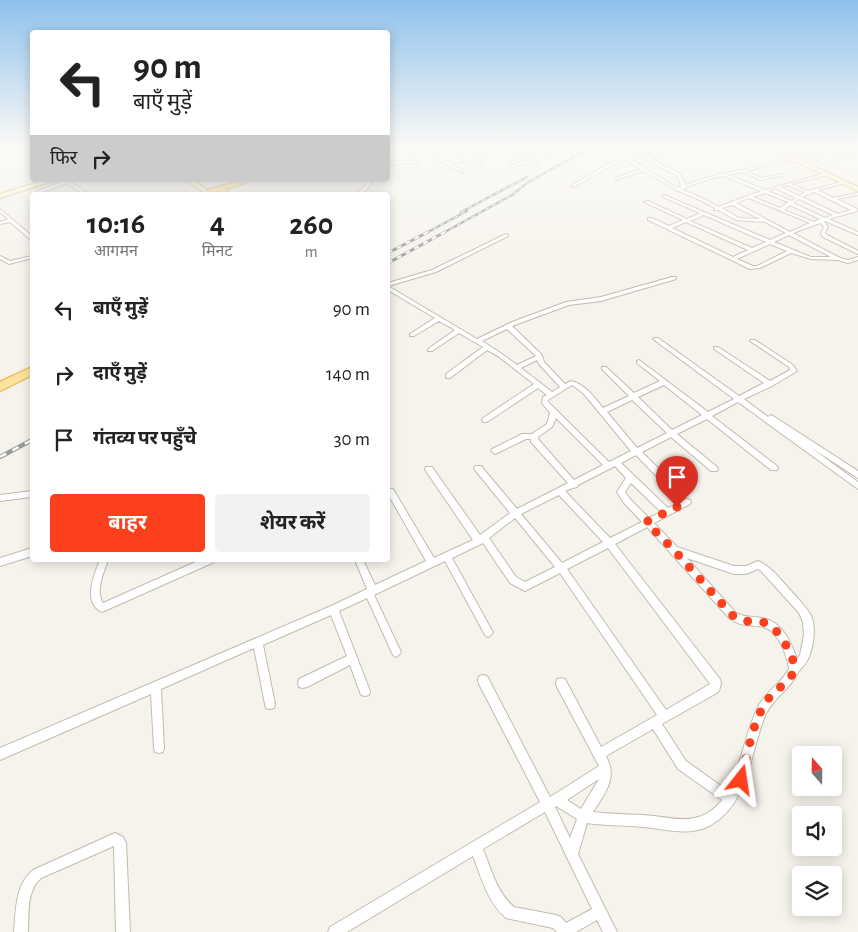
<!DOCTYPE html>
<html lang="hi">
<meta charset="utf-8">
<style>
body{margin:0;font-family:"Alegreya Sans","Noto Sans Devanagari",sans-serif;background:#f2f2f2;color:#222;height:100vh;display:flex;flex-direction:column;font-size:19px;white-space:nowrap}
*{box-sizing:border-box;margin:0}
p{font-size:16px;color:#767676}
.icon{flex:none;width:28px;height:28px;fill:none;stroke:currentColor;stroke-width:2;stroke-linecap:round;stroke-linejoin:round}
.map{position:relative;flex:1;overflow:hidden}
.sheet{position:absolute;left:30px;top:192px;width:360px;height:370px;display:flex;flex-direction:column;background:#fff;border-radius:5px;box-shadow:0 2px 12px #0003}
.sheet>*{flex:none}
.top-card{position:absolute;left:30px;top:30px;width:360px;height:152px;border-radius:5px;box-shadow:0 2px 12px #0003;background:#fff;color:#222;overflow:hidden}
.needle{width:32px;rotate:340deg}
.controls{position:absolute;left:792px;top:746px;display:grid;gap:10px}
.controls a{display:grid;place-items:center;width:50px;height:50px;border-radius:5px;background:#fff;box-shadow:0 2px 12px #0003;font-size:25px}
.pin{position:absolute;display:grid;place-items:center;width:42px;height:42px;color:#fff;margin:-51px -21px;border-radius:50% 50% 50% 0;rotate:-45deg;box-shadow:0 0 5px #0007}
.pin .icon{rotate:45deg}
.me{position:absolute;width:55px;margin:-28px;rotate:15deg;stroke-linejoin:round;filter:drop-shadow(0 0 4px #0008)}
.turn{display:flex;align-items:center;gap:18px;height:105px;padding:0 20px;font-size:22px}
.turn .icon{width:65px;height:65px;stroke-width:2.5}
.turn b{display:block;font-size:35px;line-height:42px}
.then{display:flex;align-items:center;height:48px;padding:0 20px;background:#0003;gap:10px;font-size:19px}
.eta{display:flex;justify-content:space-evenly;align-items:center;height:85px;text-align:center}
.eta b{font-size:30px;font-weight:700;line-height:35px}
.cta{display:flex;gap:10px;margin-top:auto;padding:10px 20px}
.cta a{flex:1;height:58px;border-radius:5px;background:#fc3f1d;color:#fff;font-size:20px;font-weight:700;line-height:58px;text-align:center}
.cta a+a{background:#f2f2f2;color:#222}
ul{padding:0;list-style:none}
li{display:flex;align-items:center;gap:15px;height:65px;padding:0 20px}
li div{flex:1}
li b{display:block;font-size:19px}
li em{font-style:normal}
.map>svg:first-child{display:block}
</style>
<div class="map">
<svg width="858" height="932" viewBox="0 0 858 932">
<rect width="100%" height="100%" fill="#f6f3ec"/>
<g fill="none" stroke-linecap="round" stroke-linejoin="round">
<!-- street casing -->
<g stroke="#c2bbae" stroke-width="2">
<path id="street" d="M4 145H11L0 149V147Z
M388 145H390V146L388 147Z
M441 145H451L471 157 483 154 470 145H475L488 154 474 158 482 163V165H480L470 159 452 164 464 171 463 173 447 165 425 151ZM447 146 467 158 449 162 430 151Z
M511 145 519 149C535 145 539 144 553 154L550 155 535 147 521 151 539 160 538 162 518 152 512 153 536 167 533 168 525 163 512 168 511 166 522 162 507 153 515 150 506 145Z
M557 145H563L569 149 566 150Z
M601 145H606L615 151 630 146 644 145 635 148 652 157 666 153 649 145H655L669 152 680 150 672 145H677L684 149V151L652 159 680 174 685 185 712 176 796 159 795 161 746 171 761 178 782 174V176H781L761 180 742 172 729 175 765 190 826 173 828 174 827 175 791 184 808 191 845 181V183L818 190 833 198 858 193V195L837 199 857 209V211L829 219 858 232V235L825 221H824L828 227 825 233 827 235 858 251V254L823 237 821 233 824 227 820 223 793 233 840 258 848 260 858 257V260L848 263 838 260 811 259 791 253 760 268 750 269 648 220V218H652L669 226 683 220 644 202 648 201 687 219 700 213 663 197 662 196 664 195 770 240 786 233 765 222 736 220 718 210H714L715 208 702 201 676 190 644 171 615 180V178L641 169 632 164H630V162L623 159 574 187H572V185L620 157ZM631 149 648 158 633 161 618 152ZM648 160 677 176 681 186 677 188 636 163ZM724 176 761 191 718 207 704 199 681 189H685L686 187 713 178ZM787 185 805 192 799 196 780 187ZM776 188 796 198 792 201 768 191ZM814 192 851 210 838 214 802 197ZM765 193 788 202 787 203 780 208 753 197ZM749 198 810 223 790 232 736 203ZM799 199 833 215 825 218 793 203ZM732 205 760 219 739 218 722 208ZM790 205 820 219 814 222 784 210ZM704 215 766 242 752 248 690 221ZM686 222 748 250 733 257 672 228ZM789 235 831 257H811L774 242ZM770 244 787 251 757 266H753L737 259Z
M695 145H701L703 147 701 148Z
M792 148 828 159 858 151V153L808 167 807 165 824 160 792 150 778 154 776 153Z
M411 152 418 163 388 164V162L414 161 409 153Z
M63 180H68L90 195H85L67 183 40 193 39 195H35L37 191 65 181Z
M369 180H373L368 188 360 195H356L365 186Z
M0 209 32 236V239H30L10 222 0 224V222L8 219 0 212Z
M506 234 508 235V236L436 272 388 286 477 339 512 322 566 302 601 297 672 277H676V279L601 301 569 305 512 326 542 355 544 362 565 384 571 381C585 384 594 397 603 408L629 396 602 369V367H606L634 393 660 381 637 363V361L639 360 708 412 734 399 653 339 654 338H658L739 396 764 383 714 349V347H718L770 381 790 370 789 367 750 341 751 340H755L793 365 797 371 772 386 744 399 768 417 771 415 773 416 858 471V478L810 447 858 482V489L738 402 712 416 777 466 778 468 777 470H771L707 419 677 434 717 467 718 469 717 471H711L671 437 642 452 671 481 672 483 671 485H665L636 455 621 463 668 508 684 500 687 499 690 500 691 502 690 504 654 523 677 547 734 566H746L758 561C773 567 783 583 794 594 801 602 808 609 812 618 816 629 813 649 808 659 806 664 802 667 799 671 795 676 793 682 788 687 780 696 770 704 765 716 750 753 749 803 711 825 689 837 666 829 644 827 625 825 606 826 587 823L578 854 617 932H603L597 920 576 932H557L553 928 506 918C488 903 481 877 473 856L347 932H328L330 927 540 802 479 684 478 680 479 676 483 675 487 676 550 797 599 766 557 687 556 683 557 679 561 678 565 679 601 747 657 715 560 573 525 591 510 583 483 543 452 558 491 629 493 632 491 635 488 637 485 635 445 561 374 595 401 652 399 655 396 657 393 655 367 598 339 611 370 691 369 695 365 696 361 695 350 665 307 687 303 688 299 687 298 683 299 679 347 656 331 615 263 645 275 704 274 708 270 709 266 708 265 704 254 648 161 689 164 748 163 752 159 753 155 752 154 748 151 694 0 760V748L331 606 367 589 355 560H363L375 585 426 561 388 494V489H393L434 558 473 540 426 471 425 469 426 467H432L480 535 510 513 475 470 474 468 475 466H481L517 509 568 483 531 442V439H526L495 454 491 451 492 449 522 434H532L547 424 550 413 542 403 543 397 547 395 538 388 487 422H483L482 420 483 418 534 384 498 356 487 350 450 378H446V374L483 347 459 333 432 351H428V349L455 330 439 321 414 336H410V334L435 318 388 290V283L432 270ZM507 329 536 356 517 365 502 354 482 341ZM537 360 539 364 560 387 552 392 521 368ZM572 385 583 393 631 451 609 462 548 402V400ZM664 385 702 415 672 430 638 397ZM632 400 667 433 637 448 607 412ZM556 418 603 465 574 480 538 439V437L552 427ZM615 466 626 478 617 492 624 503 642 522 610 538 565 491 573 488 577 487 578 485ZM631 483 661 512 649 518 630 499 625 492ZM559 495 603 542 562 563 521 514ZM515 518 555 567 525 582 516 577 489 538ZM647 527 729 618C744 628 748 624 763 627 778 630 787 655 789 669 781 683 767 691 759 705 745 732 742 764 728 791L686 761 662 724 715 694 719 691 721 683 720 679 615 544ZM608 548 710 684 666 710 567 569ZM687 558 734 574H746L758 569 761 571 799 613 803 622 804 635 800 655 797 659C791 642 782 621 762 618 752 616 744 618 735 612ZM653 729 678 769 722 800C699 829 674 817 643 815 626 814 609 814 593 812 605 793 618 779 606 756ZM599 779 581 809 567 800ZM556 806 577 819 570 838 555 807ZM545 812 592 909 566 923 561 917 556 915 514 907C497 893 491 869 483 849Z
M0 256 10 261 32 256V258L9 264 0 259Z
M32 491V497L0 501V495Z
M32 548V556L0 566V558Z
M100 560H108C104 572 95 591 103 603L200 560H213L212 563 102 612C82 603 94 575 100 560Z
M115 833 123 837 126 843 130 932H116L114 846 41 878C26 892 29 913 28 932H14C16 910 15 885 33 870Z"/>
</g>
<!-- secondary casing -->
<g stroke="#d6c79b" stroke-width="3">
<path id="secondary" d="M762 145H769L858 187V191Z
M46 180H55L0 198V194Z
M186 180H193L211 193 206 194Z"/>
</g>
<!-- primary casing -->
<g stroke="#e6c16a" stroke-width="3">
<path id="primary" d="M243 180H253L226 189 227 194H223L221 192 205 195 208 190Z
M32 367V375L0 391V382Z"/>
</g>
<!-- street -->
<use href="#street" fill="#fff" fill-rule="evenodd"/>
<!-- secondary -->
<use href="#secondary" fill="#fff3cd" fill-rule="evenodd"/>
<!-- primary -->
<use href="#primary" fill="#ffe39c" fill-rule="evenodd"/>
<!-- rail-far2 casing -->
<g stroke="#9a9a9a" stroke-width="2.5">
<path id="rail-far2" d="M461 212 527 177
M426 233 467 211
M443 233 512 195 527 183 594 145"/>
</g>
<!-- rail-far1 casing -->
<g stroke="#9a9a9a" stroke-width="3">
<path id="rail-far1" d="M388 253 428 232
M388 263 445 232"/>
</g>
<!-- rail casing -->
<g stroke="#9a9a9a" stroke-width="4.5">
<path id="rail" d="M0 457 32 440"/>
</g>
<!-- rail-far2 -->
<use href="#rail-far2" stroke="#fff" stroke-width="1" stroke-dasharray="4" stroke-linecap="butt"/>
<!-- rail-far1 -->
<use href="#rail-far1" stroke="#fff" stroke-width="2" stroke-dasharray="5" stroke-linecap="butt"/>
<!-- rail -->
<use href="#rail" stroke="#fff" stroke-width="2.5" stroke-dasharray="7" stroke-linecap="butt"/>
</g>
<!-- sky -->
<linearGradient id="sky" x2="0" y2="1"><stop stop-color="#8fc1ec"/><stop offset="0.53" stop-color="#fbfaf6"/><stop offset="1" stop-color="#fbfaf6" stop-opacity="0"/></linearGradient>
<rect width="858" height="276" fill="url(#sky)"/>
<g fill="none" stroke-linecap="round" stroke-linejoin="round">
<!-- route -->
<path stroke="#fc3f1d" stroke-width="9" stroke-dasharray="0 16.2" d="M677 507 646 522 674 550 732 615C748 627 760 617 771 626 779 631 796 659 794 669 793 680 776 689 769 698 752 720 748 754 741 780"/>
</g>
</svg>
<div class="controls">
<a><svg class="needle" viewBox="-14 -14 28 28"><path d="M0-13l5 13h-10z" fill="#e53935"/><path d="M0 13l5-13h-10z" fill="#767676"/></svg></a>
<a><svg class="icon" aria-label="sound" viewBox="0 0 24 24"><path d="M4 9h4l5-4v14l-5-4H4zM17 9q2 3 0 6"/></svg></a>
<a><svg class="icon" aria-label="layers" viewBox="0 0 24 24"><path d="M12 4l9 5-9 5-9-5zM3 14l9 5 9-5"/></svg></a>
</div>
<div class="pin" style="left:677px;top:507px;background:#d93025"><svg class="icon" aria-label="arrive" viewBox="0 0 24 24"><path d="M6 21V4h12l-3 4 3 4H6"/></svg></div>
<svg class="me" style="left:741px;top:780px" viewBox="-20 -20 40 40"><path d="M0-17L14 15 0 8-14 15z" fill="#fc3f1d" stroke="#fff" stroke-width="4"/></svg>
<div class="top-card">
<div class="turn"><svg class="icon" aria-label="left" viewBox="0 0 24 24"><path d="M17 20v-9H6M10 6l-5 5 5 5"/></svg><div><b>90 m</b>बाएँ मुड़ें</div></div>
<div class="then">फिर<svg class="icon" aria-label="right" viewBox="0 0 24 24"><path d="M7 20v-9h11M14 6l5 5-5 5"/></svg></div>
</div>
<section class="sheet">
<div class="eta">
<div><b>10:16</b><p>आगमन</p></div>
<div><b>4</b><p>मिनट</p></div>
<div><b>260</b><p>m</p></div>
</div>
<ul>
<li><svg class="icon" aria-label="left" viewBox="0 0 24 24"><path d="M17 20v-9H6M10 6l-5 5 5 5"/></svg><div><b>बाएँ मुड़ें</b></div><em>90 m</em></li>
<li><svg class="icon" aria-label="right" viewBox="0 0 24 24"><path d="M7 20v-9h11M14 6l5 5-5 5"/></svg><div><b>दाएँ मुड़ें</b></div><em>140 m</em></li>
<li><svg class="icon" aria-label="arrive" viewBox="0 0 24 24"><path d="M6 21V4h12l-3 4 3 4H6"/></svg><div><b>गंतव्य पर पहुँचे</b></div><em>30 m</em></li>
</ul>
<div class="cta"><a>बाहर</a><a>शेयर करें</a></div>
</section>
</div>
